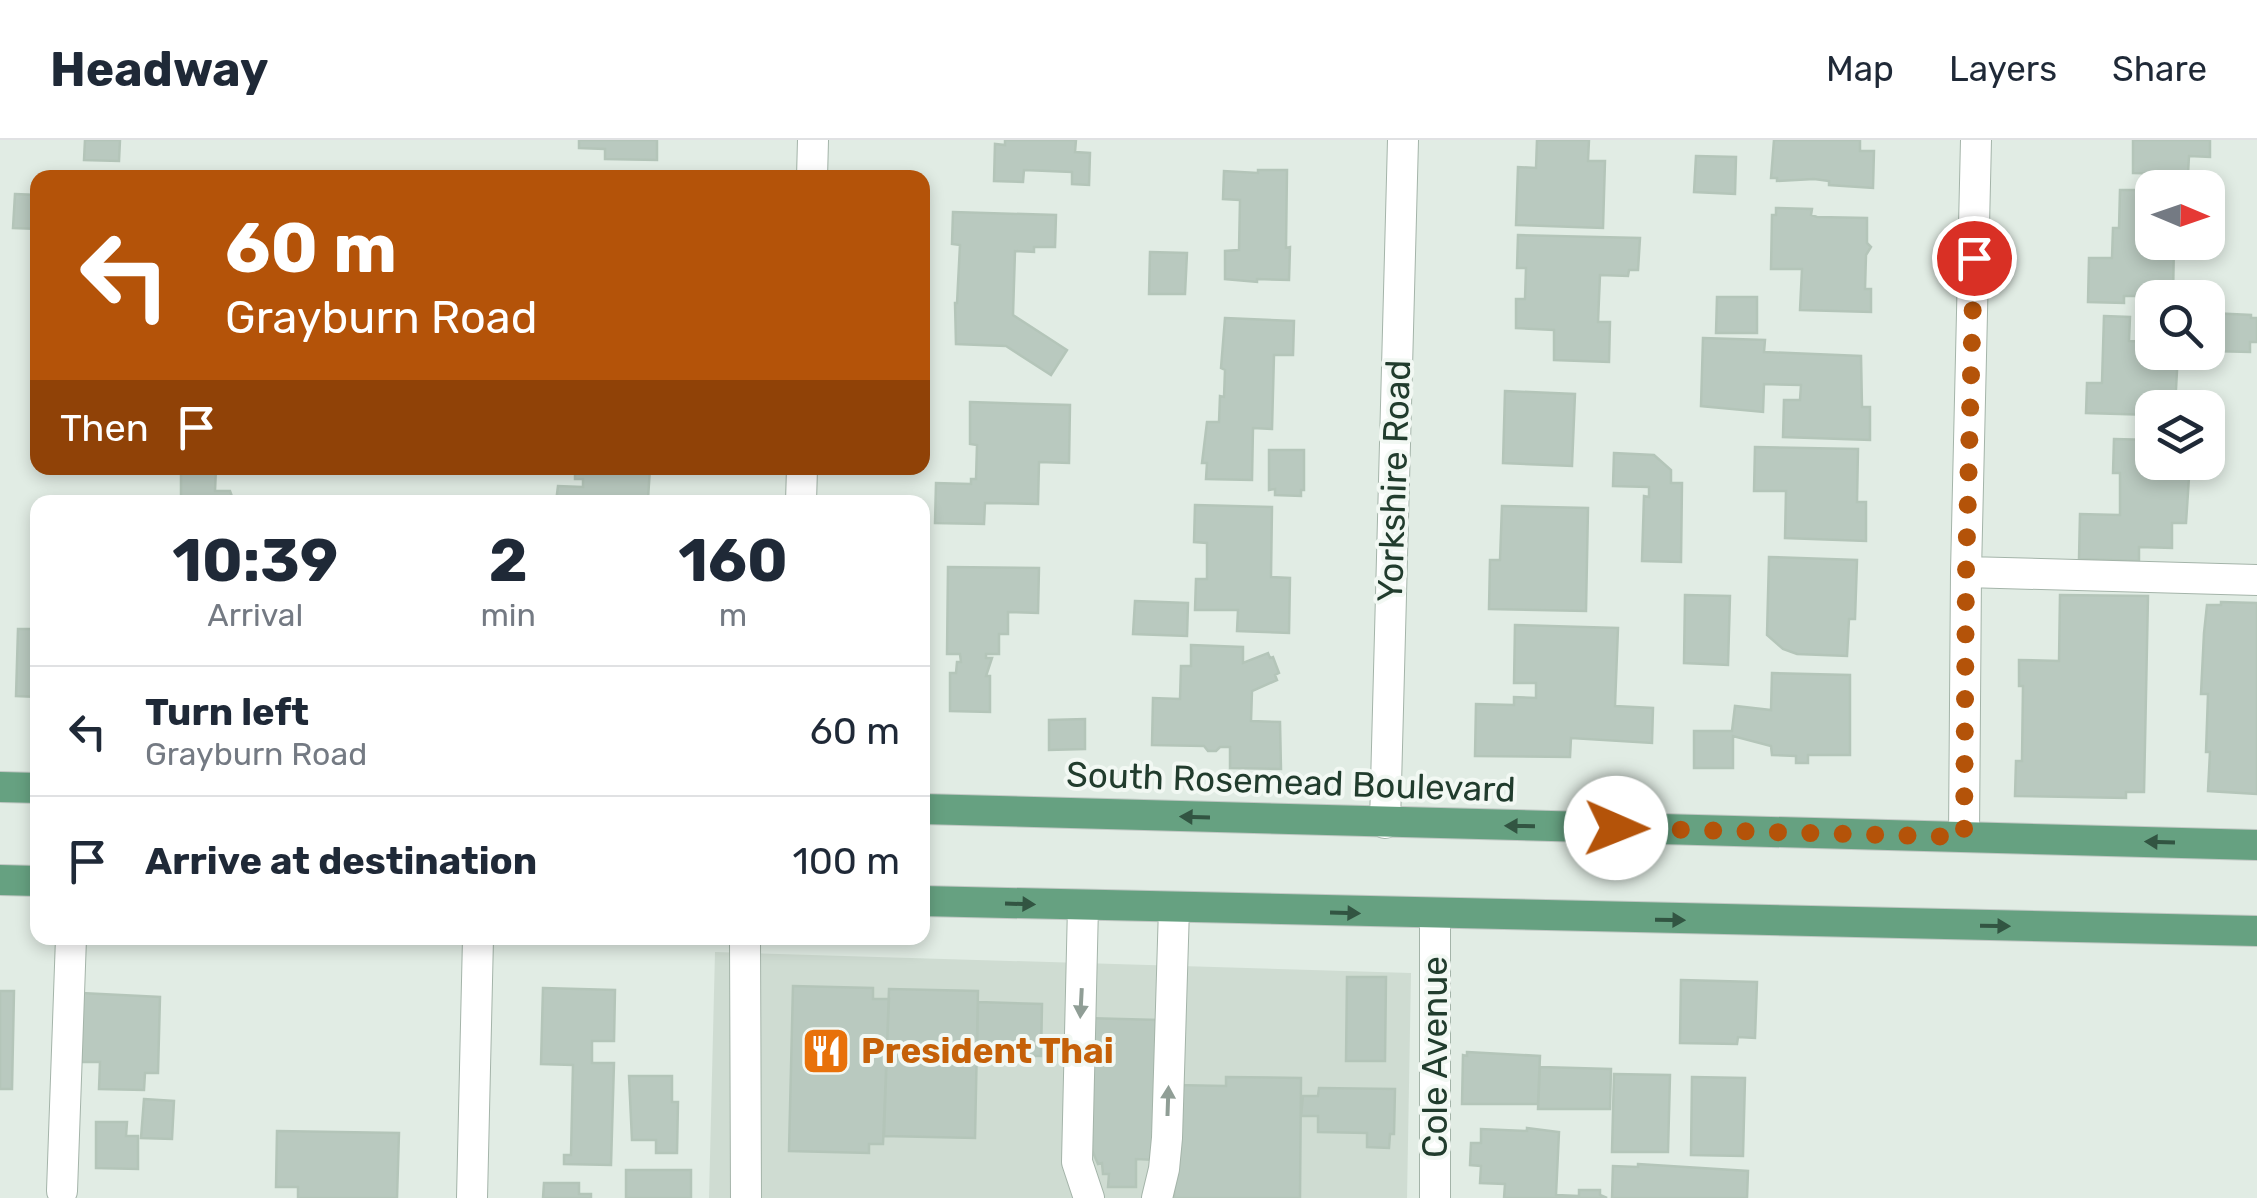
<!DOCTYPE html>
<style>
body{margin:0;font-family:Rubik,sans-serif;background:#f6f6f7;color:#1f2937;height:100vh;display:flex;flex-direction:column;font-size:38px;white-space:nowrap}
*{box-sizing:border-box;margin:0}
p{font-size:32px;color:#747a83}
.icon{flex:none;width:55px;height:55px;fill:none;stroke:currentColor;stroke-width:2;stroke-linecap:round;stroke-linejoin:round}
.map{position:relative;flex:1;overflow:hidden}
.panel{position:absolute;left:30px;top:355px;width:900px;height:450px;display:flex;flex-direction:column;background:#fff;border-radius:20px;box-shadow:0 5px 15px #0003}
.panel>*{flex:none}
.top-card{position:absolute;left:30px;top:30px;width:900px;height:305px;border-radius:20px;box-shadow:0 5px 15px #0003;background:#b45309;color:#fff;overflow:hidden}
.needle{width:65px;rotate:92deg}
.controls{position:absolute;left:2135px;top:30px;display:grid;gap:20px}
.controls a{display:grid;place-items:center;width:90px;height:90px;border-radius:20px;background:#fff;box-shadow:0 5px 15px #0003;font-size:50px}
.pin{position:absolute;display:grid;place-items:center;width:85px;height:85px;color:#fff;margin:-42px;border:5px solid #fff;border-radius:50%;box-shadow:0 2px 10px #0007}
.me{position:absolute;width:110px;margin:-55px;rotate:91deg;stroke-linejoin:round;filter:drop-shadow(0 0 8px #0008)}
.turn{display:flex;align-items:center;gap:35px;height:210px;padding:0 30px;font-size:45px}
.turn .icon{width:130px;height:130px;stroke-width:2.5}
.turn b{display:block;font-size:70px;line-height:85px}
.then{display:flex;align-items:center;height:95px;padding:0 30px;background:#0003;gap:20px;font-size:38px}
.eta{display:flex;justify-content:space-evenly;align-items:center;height:170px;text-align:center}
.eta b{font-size:60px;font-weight:700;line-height:70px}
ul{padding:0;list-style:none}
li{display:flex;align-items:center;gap:30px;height:130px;padding:0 30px;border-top:2px solid #e0e1e3}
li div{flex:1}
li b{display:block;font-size:38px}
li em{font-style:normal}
header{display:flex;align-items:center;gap:60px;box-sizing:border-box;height:140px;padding:0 50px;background:#fff;border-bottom:2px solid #e0e1e3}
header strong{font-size:48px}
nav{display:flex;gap:55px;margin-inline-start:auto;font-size:35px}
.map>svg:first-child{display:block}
</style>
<header>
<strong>Headway</strong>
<nav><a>Map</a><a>Layers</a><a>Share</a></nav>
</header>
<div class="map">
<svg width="2257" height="1058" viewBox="0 0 2257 1058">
<rect width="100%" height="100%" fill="#e1ece4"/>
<!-- built -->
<path fill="#cfdcd2" d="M715 812 1411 833 1407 1058H709Z"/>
<!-- building -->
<path fill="#b9c9bf" stroke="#b4c5b9" stroke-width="2.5" d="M85 0H120L119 21 84 20Z
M579 0H657V20L605 19V9L579 8Z
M1005 0H1076L1075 12 1090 13 1089 45 1072 44V32L1024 30 1023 42 994 41 995 4 1005 5Z
M1537 0H1589L1588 21H1605L1603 88 1516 85 1518 27 1536 28Z
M1774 0H1860V11H1874L1873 48 1829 45V41L1814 39 1777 41V38H1771Z
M2133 0H2210V17L2189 16 2188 34 2133 33Z
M1696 16 1736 17 1735 54 1694 52Z
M1258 30H1287L1286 108 1290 107 1289 140 1257 139V142L1225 139V111L1239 110 1240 60 1223 59 1224 31 1258 33Z
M2208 48H2215L2214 87H2208Z
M2120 50H2152V102H2174L2173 157 2151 160 2152 156H2124V163L2088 162 2089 118H2112L2113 88H2119Z
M15 54 38 55V89L13 88Z
M1776 68 1812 69 1811 75 1817 77 1867 78V103L1871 107 1866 115 1865 149H1871V172L1800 170 1802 129H1771L1772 75H1776Z
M953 72 1056 75 1055 107H1034V112L1015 111 1013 175 1067 210 1051 235 1006 206 956 204 955 163H957L960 105 952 104Z
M1518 95 1640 98 1638 130H1629L1628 136 1600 135 1598 182H1610L1609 222 1554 220V190L1516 188V159H1525L1526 128H1517Z
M1150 112 1187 113 1185 154H1149Z
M1717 157H1757V193H1716Z
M2211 173 2251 175V178H2257V202H2250V212L2211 211Z
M2104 176 2130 177 2129 201 2152 202V212H2178L2175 268H2152V275L2086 273 2087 243H2102Z
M1225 178 1294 181 1293 215H1274L1272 289 1253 288 1252 340 1206 339 1207 323H1202L1207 282H1219L1220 256 1224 257 1225 230 1221 228Z
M1703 198 1765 200 1764 212 1861 216 1862 267H1870V300L1783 297 1784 260H1800L1801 245 1764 244 1763 272 1701 266Z
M1505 251 1575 254 1572 326 1503 323Z
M970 262 1070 265 1069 323 1039 322 1038 364 985 363 984 384 935 383 936 343 971 344V339H976L977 305 970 304Z
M2114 299 2152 300V322H2190L2186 383H2172V408L2139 407V421L2079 419 2080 374 2120 375V333H2113Z
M1755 307 1858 309 1857 362H1866V401L1785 398 1786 351H1754Z
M1269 310H1304V350H1301V356L1275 355V349L1269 350Z
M1614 313 1654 315 1671 330V343H1682L1681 422 1642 421 1644 356 1649 357V347L1613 346Z
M181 328H216L215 351H230L234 362H181Z
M575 328H650L648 359 645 362H556L558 346 583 347V339H575Z
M1195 365 1272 367 1271 437 1290 438 1289 493 1237 491 1238 470H1195L1196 439H1207V403L1194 402Z
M1502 366 1588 368 1586 471 1489 469 1490 420H1500Z
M1769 417 1857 420 1855 479H1849L1847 516 1797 514 1783 509 1767 495Z
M948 427 1039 428 1038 473 1008 472V494H999V514H986V518H992L986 536H990V572L950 571V533H956L957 522H961L960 514H947Z
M1685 455 1730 456 1728 525 1684 523Z
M2060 455 2148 456 2144 652H2126V658L2015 656 2016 621H2022L2023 546H2019V520L2059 521Z
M1135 461 1188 463 1187 496 1133 494Z
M2221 462 2257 463V654L2208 651 2210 612H2206L2208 554H2201L2204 493 2207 465H2221Z
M1515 485 1618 488 1615 566 1653 568 1652 603 1571 598 1570 617 1475 616 1476 564 1514 565V557L1536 558V543H1514Z
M18 489H38V557L16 556Z
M1191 505 1243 507V523L1268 513 1270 518 1273 517 1279 533 1275 535 1277 540 1252 551 1251 581 1280 582 1281 629 1230 628V607H1220L1216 611H1208L1204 606 1152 605 1153 558 1180 559 1181 526H1191Z
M1772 533 1850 535V615H1808V623H1796V616L1772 615 1771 606 1733 596V628H1694V591H1732L1735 566 1771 570Z
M1085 579V609L1049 610V580Z
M1347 837H1386L1385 921H1346Z
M1681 840 1757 842 1755 898 1738 897 1737 904 1680 903Z
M793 846 873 848V859H889L883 1004H869V1013L789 1011Z
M543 848 615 850 614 901H592V923H614L611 1025 564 1024V1015H571L573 925 541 924Z
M889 849 978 851 975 998 884 996Z
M0 851H14L12 949H0Z
M81 853 160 857 158 933H145L144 950 99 949 100 922H79Z
M978 862 1042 864 1041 916 977 915Z
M1085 878 1158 880 1155 1020 1136 1019V1047H1108L1109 1034H1103L1102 1023 1098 1024 1083 989Z
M1467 912 1540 916 1538 964H1462L1463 915 1467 916Z
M1540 927 1611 929 1610 969H1538Z
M1614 934 1670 935 1668 1012H1612Z
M629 936H672V962H678L677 1013H656V1000H632Z
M1226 937 1301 938 1300 1058H1174L1176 945 1226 946Z
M1692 937 1745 938 1743 1016 1691 1015Z
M1319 948 1395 949 1394 994H1390L1389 1008 1367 1007V993L1318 992V976H1301L1303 956H1318Z
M144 959 174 961 172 999 141 998Z
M96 982H127L126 996H138V1029L96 1028Z
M1527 988 1559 992 1556 1055 1579 1056V1050H1600V1055L1607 1058H1504L1505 1044 1480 1043 1481 1026 1470 1025 1471 1003H1481V989L1527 991Z
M277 991 399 993 397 1058H298V1047H276Z
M1638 1024 1748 1031 1747 1058H1612L1613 1026 1638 1027Z
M626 1030H691V1058H626Z
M544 1043H579V1054H591V1058H543Z"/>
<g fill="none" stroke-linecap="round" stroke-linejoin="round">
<!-- minor casing -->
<g stroke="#a4b4a9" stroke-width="32">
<path id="minor" d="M812 38 813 0
M801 362 802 328
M1966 432 2257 440
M1385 683 1403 0
M1964 697 1966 432 1976 0
M1083 766 1077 1022 1089 1058
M745 798 746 1058
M62 1051 71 798
M472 1058 478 798
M1157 1058 1164 1029 1167 998 1174 768
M1435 1058V775"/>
</g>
<!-- major casing -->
<g stroke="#c1c8c4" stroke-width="32">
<path id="major" d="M0 647 38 648
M922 669 2257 705
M0 740 38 741
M922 761 2257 791"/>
</g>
<!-- minor -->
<use href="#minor" stroke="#fff" stroke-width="30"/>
<!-- major -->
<use href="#major" stroke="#66a181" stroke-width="30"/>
</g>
<!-- one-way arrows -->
<defs><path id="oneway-solid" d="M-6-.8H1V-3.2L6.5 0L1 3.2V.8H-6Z" transform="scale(2.5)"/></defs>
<g fill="#325542">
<use href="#oneway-solid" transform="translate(1195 677) rotate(-178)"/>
<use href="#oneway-solid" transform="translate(1520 686) rotate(-179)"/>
<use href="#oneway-solid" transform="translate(2160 702) rotate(-178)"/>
<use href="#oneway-solid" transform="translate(1020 764) rotate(2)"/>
<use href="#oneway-solid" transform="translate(1345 773) rotate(2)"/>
<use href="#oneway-solid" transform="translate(1670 780) rotate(1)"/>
<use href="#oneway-solid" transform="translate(1995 786) rotate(1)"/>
</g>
<g fill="#909e96">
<use href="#oneway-solid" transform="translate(1081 863) rotate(93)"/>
<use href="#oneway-solid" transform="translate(1168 961) rotate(-88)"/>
</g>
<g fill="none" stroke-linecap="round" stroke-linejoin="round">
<!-- route -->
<path stroke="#b45309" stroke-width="18" stroke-dasharray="0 32.4" d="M1616 688 1964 697 1966 432 1974 118"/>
</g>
<!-- icons -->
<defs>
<g id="restaurant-square" transform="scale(2.5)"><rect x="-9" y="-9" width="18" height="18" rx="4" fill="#e8710a" stroke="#f2f8f3"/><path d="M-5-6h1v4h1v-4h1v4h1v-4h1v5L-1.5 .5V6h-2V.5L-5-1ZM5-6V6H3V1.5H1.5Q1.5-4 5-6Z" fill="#fff"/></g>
</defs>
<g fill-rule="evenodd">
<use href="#restaurant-square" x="826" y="911"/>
</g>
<g text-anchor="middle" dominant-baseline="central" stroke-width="8" stroke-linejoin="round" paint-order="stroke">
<!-- street labels -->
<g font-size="35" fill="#213c2d" stroke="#f2f8f3">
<text transform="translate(1394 341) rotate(-88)">Yorkshire Road</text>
<text transform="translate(1291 642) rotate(2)">South Rosemead Boulevard</text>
<text transform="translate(1435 917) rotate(-90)">Cole Avenue</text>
</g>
<!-- food labels -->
<g font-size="35" font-weight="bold" fill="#c56008" stroke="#f2f8f3" text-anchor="start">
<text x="861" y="911">President Thai</text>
</g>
</g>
</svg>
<div class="controls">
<a><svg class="needle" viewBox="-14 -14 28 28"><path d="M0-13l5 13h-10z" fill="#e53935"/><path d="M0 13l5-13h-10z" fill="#747a83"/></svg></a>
<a><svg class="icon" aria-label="search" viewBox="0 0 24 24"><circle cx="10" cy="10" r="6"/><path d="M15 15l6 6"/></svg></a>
<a><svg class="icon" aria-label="layers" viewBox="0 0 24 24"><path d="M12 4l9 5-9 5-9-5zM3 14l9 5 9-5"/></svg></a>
</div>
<div class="pin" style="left:1974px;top:118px;background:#d93025"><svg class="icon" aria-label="arrive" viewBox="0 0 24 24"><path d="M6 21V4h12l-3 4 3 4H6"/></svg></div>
<svg class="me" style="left:1616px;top:688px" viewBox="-20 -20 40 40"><circle r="19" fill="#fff"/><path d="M0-13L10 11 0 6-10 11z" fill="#b45309"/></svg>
<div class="top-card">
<div class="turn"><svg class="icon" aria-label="left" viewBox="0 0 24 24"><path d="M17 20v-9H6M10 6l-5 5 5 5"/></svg><div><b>60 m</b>Grayburn Road</div></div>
<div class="then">Then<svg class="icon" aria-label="arrive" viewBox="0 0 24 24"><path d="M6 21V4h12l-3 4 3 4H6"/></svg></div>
</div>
<section class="panel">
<div class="eta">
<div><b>10:39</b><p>Arrival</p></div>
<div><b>2</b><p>min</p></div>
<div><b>160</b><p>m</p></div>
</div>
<ul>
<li><svg class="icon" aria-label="left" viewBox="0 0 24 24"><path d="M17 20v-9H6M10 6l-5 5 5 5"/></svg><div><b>Turn left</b><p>Grayburn Road</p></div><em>60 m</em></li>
<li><svg class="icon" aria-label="arrive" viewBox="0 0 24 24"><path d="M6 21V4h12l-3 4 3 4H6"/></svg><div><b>Arrive at destination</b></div><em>100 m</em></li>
</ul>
</section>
</div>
